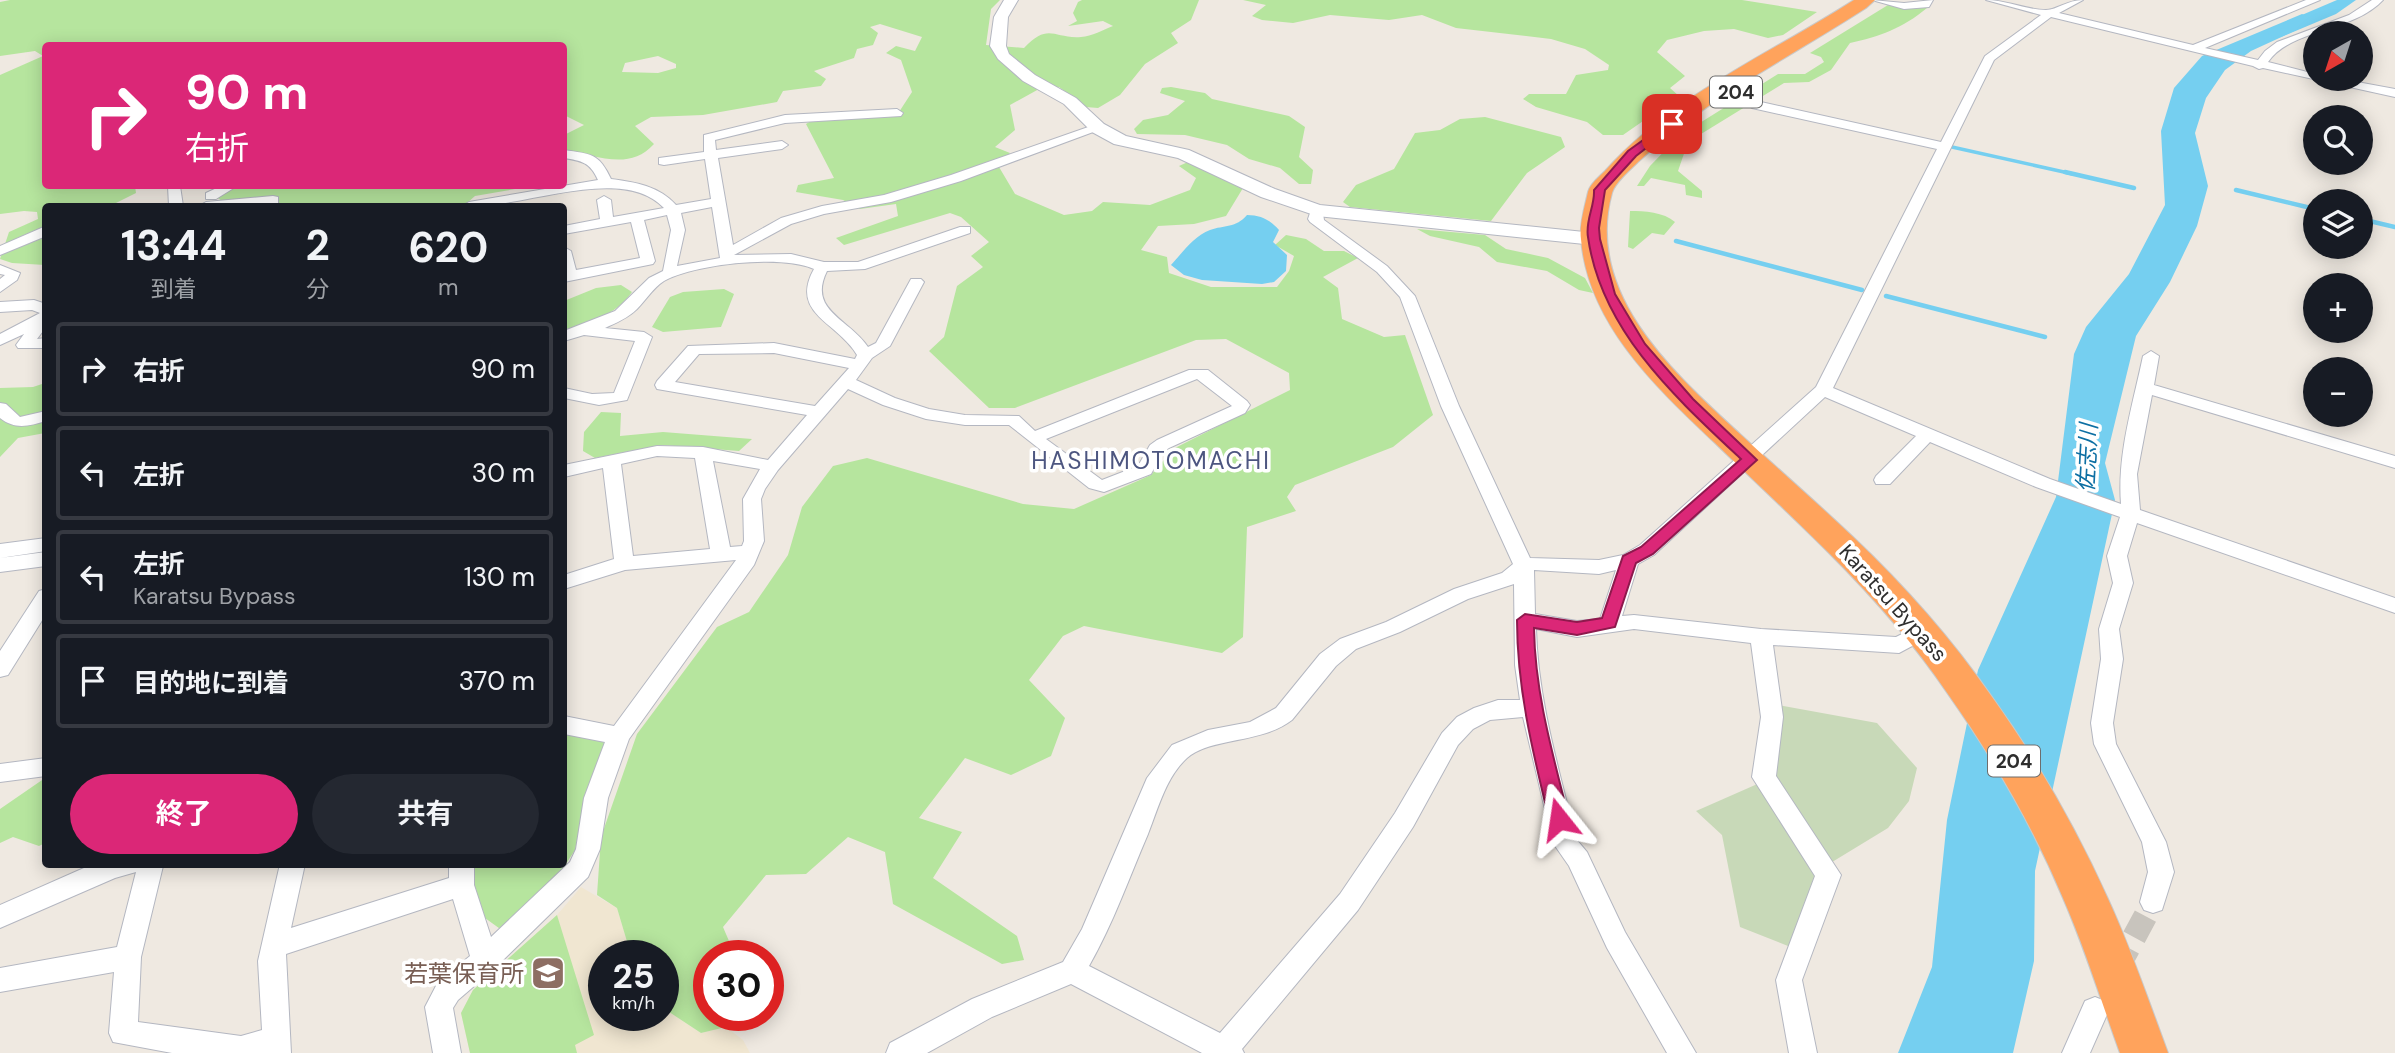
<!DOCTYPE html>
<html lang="ja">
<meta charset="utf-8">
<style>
body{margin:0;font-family:"DM Sans","Noto Sans JP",sans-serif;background:#242831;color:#f1f3f6;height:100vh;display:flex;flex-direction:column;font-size:26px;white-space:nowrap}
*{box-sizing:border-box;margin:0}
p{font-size:23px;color:#9ea1a6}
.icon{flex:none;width:38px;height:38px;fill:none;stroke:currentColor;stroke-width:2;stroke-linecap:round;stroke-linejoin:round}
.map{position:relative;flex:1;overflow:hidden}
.sheet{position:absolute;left:42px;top:203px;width:525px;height:665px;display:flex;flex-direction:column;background:#171b24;border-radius:7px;box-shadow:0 4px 18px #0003}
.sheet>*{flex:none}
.banner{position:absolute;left:42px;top:42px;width:525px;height:147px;border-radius:7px;box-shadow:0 4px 18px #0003;background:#db2777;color:#fff;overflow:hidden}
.needle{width:46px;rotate:219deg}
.tools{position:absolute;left:2303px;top:21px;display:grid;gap:14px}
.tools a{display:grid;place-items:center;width:70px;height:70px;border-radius:50%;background:#171b24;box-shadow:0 4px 18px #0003;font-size:35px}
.speed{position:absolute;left:588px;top:940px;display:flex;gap:14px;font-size:35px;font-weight:700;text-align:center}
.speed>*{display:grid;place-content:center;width:91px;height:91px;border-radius:50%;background:#171b24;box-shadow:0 4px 18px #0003;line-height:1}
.speed small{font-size:18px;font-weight:400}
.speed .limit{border:10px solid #d22;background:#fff;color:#111}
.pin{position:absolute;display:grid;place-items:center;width:60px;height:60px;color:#fff;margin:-30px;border-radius:14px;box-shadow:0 4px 10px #0006}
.me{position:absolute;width:77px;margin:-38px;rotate:345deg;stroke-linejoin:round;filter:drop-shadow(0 0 5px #0008)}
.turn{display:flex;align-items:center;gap:24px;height:147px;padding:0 28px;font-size:32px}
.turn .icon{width:91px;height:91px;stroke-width:2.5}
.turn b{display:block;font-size:49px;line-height:60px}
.eta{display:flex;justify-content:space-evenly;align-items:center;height:119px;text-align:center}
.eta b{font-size:42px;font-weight:700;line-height:49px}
.primary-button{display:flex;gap:14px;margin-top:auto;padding:14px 28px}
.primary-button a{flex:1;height:80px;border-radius:42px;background:#db2777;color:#fff;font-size:28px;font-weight:700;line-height:80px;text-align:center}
.primary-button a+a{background:#242831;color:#f1f3f6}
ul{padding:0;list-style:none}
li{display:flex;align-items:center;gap:21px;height:94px;margin:0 14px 10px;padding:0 14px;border:4px solid #363941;border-radius:7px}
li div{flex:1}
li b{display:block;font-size:26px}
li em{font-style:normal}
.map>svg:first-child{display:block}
</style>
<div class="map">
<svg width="2395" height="1053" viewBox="0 0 2395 1053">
<rect width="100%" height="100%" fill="#efe9e1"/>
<!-- education -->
<path fill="#f0e6d1" d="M581 887 617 908 631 955 604 956V1015H663V1008L701 1033 726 1027 743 1040 750 1053H470L461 1013 473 990 557 915Z"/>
<!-- green -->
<path fill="#b6e59e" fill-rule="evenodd" d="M10 0H1000L991 9 986 45 1024 48C1049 22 1053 39 1081 37 1092 36 1103 30 1113 26L1103 21 1068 26 1077 21 1073 13 1078 2 1082 0H1199L1191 20 1171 33 1178 43 1145 64 1120 95 1098 108 1086 107 1059 87 1039 89 1010 105 1015 130 995 147 1010 153 999 167 1015 194 1064 215 1092 211 1103 202 1150 205 1190 190 1196 178 1179 166 1188 162 1243 188 1226 216 1194 224 1158 226 1141 250 1167 257 1169 273 1211 287H1277L1289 271 1294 256 1275 245 1286 235 1306 239 1324 251H1344L1358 258 1323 277 1338 288 1342 319 1384 337 1405 335 1433 415 1393 447 1295 485 1287 497 1296 511 1247 527 1243 637 1222 653 1084 626 1063 636 1029 680 1065 718 1051 756 1011 775 965 758 919 818 962 832 933 878 1017 936 1024 960 1002 964 893 904 885 852 848 837 806 874 766 875 723 927 735 955 709 956V1015H730L726 1027 701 1033 663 1008V956L631 955 617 908 597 895 601 837 637 734 717 627 749 612 788 555 802 507 833 466 867 458 1023 504 1074 509 1151 475 1173 449 1290 390 1289 373 1226 339 1196 340 1015 408H989L929 351 944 337 957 286 983 267 971 256 989 242 961 217 950 213 844 245 836 238 898 216 896 204 860 209 843 200 796 192 798 185 834 178 806 124 816 118 899 112 912 92 901 60 886 53 896 46 915 51 922 37 880 24 870 27 878 33 873 45 857 49 854 58 814 71 826 79 821 86 783 91 777 102 703 115 651 117 635 126 654 144C628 173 594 153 564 151V135L584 125 564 115V46H46V186H135L136 193 110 206H46L45 265 12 263 0 259 9 232 38 219 37 212 24 211 0 214V75L43 56 35 51 0 56V2ZM658 56 676 64V68L658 73 622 72 625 63Z
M1243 0H1742L1817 12 1783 35 1768 38 1734 29 1704 31 1667 40 1657 52 1685 76 1670 88 1679 96 1623 135H1603L1587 122 1536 107 1523 99 1529 94H1566L1576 75 1608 70 1609 65 1585 49 1551 39 1456 28 1422 15 1389 20 1330 15 1293 23 1262 20 1252 16 1266 5Z
M1888 5 1927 8C1903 28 1879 37 1850 43L1831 70 1809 82 1784 83 1688 142 1678 171 1702 191V198L1686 195 1685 185 1651 178 1644 186H1637L1650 166 1679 136 1778 74H1805L1824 62 1821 57 1810 53Z
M1171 87 1205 93 1212 99 1289 116 1305 127 1299 157 1313 170 1311 184H1299L1280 168 1249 159 1227 145 1185 135 1137 134 1134 129 1143 120 1168 115 1185 101 1160 93 1162 88Z
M1485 117 1561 137 1565 147 1527 173 1491 221 1350 207 1343 202 1356 185 1394 169 1415 133 1440 130 1460 119Z
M236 186H517L515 189 475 196 467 203 457 206H279L275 197 222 201 215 196Z
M1630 211C1644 211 1664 212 1675 222L1664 235 1652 233 1633 249 1628 247Z
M1417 229 1485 235 1506 249 1548 258 1585 278 1593 293 1579 290 1547 271 1497 262 1479 247 1430 236Z
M621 285 632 292C615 316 591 321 564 330V301L596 288Z
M724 289 734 294 721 327 663 332 652 327 670 297 683 292Z
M45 383V433L18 438 0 457V388L33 387Z
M601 412 621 413 620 436 663 432 752 439 739 451 662 445 595 458 583 451 584 432Z
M564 732 605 741 584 803 575 850 562 870 503 931 485 918 468 872 469 865 564 864Z
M45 778V843L39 846 13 837 0 843V809Z
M557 915 594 1035 575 1045 577 1053H470L461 1013 473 990Z"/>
<!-- cemetery -->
<path fill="#c8d9b8" d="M1778 705 1877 723 1917 768 1909 801 1888 828 1819 870 1793 948 1740 927 1722 835 1696 811 1771 778Z"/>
<!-- water -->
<path fill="#75cff0" d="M2302 14 2318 20 2251 51 2225 70 2206 98 2195 133 2208 186 2197 226 2170 282 2136 336 2105 463 2115 500 2035 871 2034 961 2013 1053H1898L1932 967 1947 820 1978 670 2056 497 2074 354 2086 327 2129 274 2165 205 2161 131 2174 88 2202 56Z
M1247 215C1261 215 1270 220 1279 230L1273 242 1287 255 1286 271 1274 282 1262 284 1202 280 1184 275 1171 265C1183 252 1194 236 1210 230 1224 225 1236 228 1247 215Z"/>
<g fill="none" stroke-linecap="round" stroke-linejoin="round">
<!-- stream-far1 -->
<path stroke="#75cff0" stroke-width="3.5" d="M1952 147 2073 174"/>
<!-- stream -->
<path stroke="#75cff0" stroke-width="4.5" d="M2065 172 2134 188
M2236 190 2315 209
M2361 219 2395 227
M1676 241 1862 290
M1886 296 2045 337"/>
<!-- river -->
<path fill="#75cff0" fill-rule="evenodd" d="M2337 0H2356L2336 14 2281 37 2275 38 2267 33 2269 29Z"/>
<!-- street-tunnel -->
<path stroke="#c8c4bd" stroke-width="24" stroke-dasharray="24 12" stroke-linecap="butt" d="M2117 969 2153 902"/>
<!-- street casing -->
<g stroke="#b4b7c1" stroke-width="2">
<path id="street" d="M1872 0 1904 3 1933 0 1929 7 1904 9Z
M1986 0C2007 0 2026 10 2046 10 2057 10 2067 0 2083 0L2059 13 2193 45 2306 0H2320L2205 48 2258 60 2265 51 2277 42 2349 15 2372 0H2383C2352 33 2292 28 2268 62L2315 74V79H2341L2395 89V97L2263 68 2259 69 2253 66 2051 17 1994 60 1833 388 2050 479 2121 504C2117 454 2133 404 2143 356L2151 351 2159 356 2154 385 2395 456V468L2152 395 2137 474 2140 510 2395 598V613L2137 523 2127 556 2133 583 2119 629 2123 659 2113 723 2116 744 2166 842 2174 872 2162 910 2153 913 2144 910 2140 902 2148 872 2142 842 2094 744 2091 723 2101 659 2099 629 2113 583 2107 556 2120 517 2036 487 1930 442 1890 484H1876L1874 480 1876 476 1916 436 1825 397 1654 555 1638 564 1622 616 1634 615 1761 629 1896 637 1922 624 1929 627 1933 632 1929 637 1899 653 1773 645 1783 717 1776 776 1841 875 1802 980 1817 1053H1789L1776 980 1815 876 1752 777 1761 717 1751 643 1634 629 1577 637 1536 629C1538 701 1559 769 1576 839L1587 852 1625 932 1696 1053H1667L1607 948 1569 866 1553 843 1523 717 1490 720 1473 729 1458 745 1413 827 1358 910 1242 1049 1244 1053H1202L1071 984 992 1017 927 1053H886L890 1043 972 999 1063 962 1082 929 1147 778 1172 745 1208 730 1250 722 1276 708 1320 654 1340 639 1386 622 1454 589 1502 573 1513 564 1441 406 1400 297 1377 272 1310 222 1308 219 1312 207H1322L1324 220 1387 266 1415 296 1459 406 1530 558 1599 560 1623 555 1640 545 1816 387 1937 149 1752 108 1746 104 1752 100 1941 142 1985 56 2041 15ZM1534 570 1599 574 1616 570 1600 619 1577 621 1535 614ZM1514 584 1515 665 1520 700H1498L1474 708 1457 717 1442 733 1395 813 1340 894 1220 1033 1089 966C1113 924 1129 878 1148 834 1158 809 1166 777 1187 758 1211 737 1261 744 1292 720L1336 666 1356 649 1400 632 1468 599Z
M897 109 903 113 901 116 785 123 715 140 716 150 782 141 788 145 782 149 718 158 733 245 781 218 822 206 884 195 951 175 1094 125 1098 124 1104 128 961 181 891 202 824 214 791 224 734 255 791 254 824 262H858L960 227H970V233L865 269 827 271C807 311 850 319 868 347L876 343 911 279H921L924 282 890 346 872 358 856 380 895 398 929 409 965 415 1019 416 1035 431 1189 370H1208L1247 401 1250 405 1245 413 1169 448 1163 452 1151 474 1104 492 1089 488 1009 425H965L926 419 883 405 848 389 778 470 765 489 761 499 764 541 754 565 629 739 608 798 600 849 588 877 494 969 458 1000 453 1008 461 1053H433L425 1007 438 982 470 956 453 899 286 954 291 1053H172L113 1042 109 1033 114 972 0 992V968L117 947 136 872 115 878 0 928V905L93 864 163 866 141 957 138 1022 241 1036 262 1030 258 961 280 864H305L291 928 449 878V864H474V885L491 937 570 862 576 849 584 798 605 742 564 734V716L614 726 736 560 625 570 564 589V575L614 559 603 468 564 477V465L657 446 703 447 768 460 807 415 657 389 655 385 657 381 688 346 774 343 855 359 857 355C838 322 789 314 814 269 782 254 694 264 664 281 653 288 646 300 637 309 628 318 616 323 605 328L644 332 652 337 627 400 599 405 564 398V388L592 394 614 393 635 341 584 335 564 341V331L615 311 649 278 663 271 671 230 667 215 644 220 655 261 653 264 564 282V247L571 251 576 270 640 258 631 222 564 234V226L600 219 597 200 604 196 611 200 613 217 664 208C621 162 518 211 462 206L469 202 598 180C590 162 582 161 564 158V150C591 154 599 153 611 179 635 182 659 186 676 205L711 199 705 159 664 165 659 164V158L704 152V135L785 115ZM712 207 720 258 677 266 685 230 681 213ZM774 353 849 368 815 406 675 382 699 354ZM1197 379 1232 406 1157 440 1150 445 1138 466 1102 480 1046 439ZM657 456 695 458 710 549 633 556 621 464ZM713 461 760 469 743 499 744 541 742 546 730 547Z
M168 186H180L183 206H169Z
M221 186H237L216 199H206V193Z
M273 196 278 197V203L246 206H199L206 202Z
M46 226V236L0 255V246Z
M0 265 20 273 17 280 0 292V279L5 275 0 274Z
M34 300 46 304V327L37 339 46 338V348H18L16 345 24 334 0 345V334L40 313 32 310 0 312V302Z
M0 403 6 404 20 417 46 411V421C29 426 15 430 0 418Z
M46 538V551L0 558V544Z
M46 552V566L0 572V558Z
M46 589V614L8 675 0 677V651L39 591Z
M46 758V776L0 782V764Z
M2095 997 2105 1001 2109 1010 2090 1053H2062L2085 1001Z"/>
</g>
<!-- secondary casing -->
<g stroke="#b4b7c1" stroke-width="2">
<path id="secondary" d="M1004 0H1018L1008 17 1006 46 1009 54 1035 75 1076 98 1104 124 1126 136 1189 150 1275 189 1320 205 1594 233 1604 239 1594 245 1317 216 1261 197 1178 158 1114 144 1092 132 1064 104 1023 81 998 59 990 46 994 17Z"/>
</g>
<!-- highway casing -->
<g stroke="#c9c9c9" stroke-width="2">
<path id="highway" d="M1854 0H1875L1866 8C1789 58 1705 99 1638 162 1630 170 1615 182 1612 193 1584 294 1674 373 1740 434 1777 468 1815 501 1852 536 1904 585 1951 638 1992 697 2037 760 2076 828 2108 899 2131 949 2149 1002 2168 1053H2120C2101 1001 2085 948 2063 898 2033 826 1993 758 1948 694 1913 642 1872 596 1828 552 1791 515 1752 479 1714 442 1656 387 1588 324 1581 239 1579 224 1585 206 1588 192 1590 184 1599 177 1605 171 1673 95 1770 54 1854 0Z"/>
</g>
<!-- street -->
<use href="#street" fill="#fff" fill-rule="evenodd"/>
<!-- secondary -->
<use href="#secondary" fill="#fff" fill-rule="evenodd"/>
<!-- highway -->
<use href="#highway" fill="#ffa35c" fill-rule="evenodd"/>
</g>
<!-- route -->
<path fill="#db2777" stroke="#8e194d" stroke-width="2" d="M1668 122 1677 124 1636 156 1605 190 1599 228 1600 239 1615 294 1645 344 1693 399 1757 460 1653 554 1636 563 1615 627 1577 635 1534 628C1535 694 1553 755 1569 819L1566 825 1559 827 1552 825 1549 819C1533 753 1517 689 1517 620L1525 614 1577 622 1602 618 1623 556 1641 547 1741 459C1676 398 1601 331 1588 237 1585 221 1595 206 1594 190L1628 151Z"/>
<!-- icons -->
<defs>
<g id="school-square" transform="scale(1.75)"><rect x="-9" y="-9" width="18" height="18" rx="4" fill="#8d6e63" stroke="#fff"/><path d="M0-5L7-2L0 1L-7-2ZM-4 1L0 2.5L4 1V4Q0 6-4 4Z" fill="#fff"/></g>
</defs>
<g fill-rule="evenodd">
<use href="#school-square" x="548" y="973"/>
</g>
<g text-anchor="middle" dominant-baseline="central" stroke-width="7" stroke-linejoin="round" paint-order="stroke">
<!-- shield labels -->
<g fill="#fff" stroke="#6d6d6d" stroke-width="2">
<rect x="1710" y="76.5" width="52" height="31" rx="5"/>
<rect x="1988" y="745.5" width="52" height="31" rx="5"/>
</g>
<g font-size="19" font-weight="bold" fill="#2e2e2e">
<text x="1736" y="92">204</text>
<text x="2014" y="761">204</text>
</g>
<!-- street labels -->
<g font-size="21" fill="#2e2e2e" stroke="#fff">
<text transform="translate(1893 603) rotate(48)">Karatsu Bypass</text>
</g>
<!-- water labels -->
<g font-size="23" font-style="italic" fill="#0d6fa3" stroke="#fff">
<text transform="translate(2087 458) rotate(-87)">佐志川</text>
</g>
<!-- quarter labels -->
<g font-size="24" letter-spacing="2" fill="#4d5680" stroke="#fff">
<text x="1151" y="460">HASHIMOTOMACHI</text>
</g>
<!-- near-education labels -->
<g font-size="24" fill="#785e54" stroke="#fff" text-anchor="end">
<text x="524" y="973">若葉保育所</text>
</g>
</g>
</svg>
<div class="tools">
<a><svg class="needle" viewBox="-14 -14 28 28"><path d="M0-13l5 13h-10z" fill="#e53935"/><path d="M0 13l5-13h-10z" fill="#9ea1a6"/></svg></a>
<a><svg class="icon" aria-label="search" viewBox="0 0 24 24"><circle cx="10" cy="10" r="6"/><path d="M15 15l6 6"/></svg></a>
<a><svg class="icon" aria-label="layers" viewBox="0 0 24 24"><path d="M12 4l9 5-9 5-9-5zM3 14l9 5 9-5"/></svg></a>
<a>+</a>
<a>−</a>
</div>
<div class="speed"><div>25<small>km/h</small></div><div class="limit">30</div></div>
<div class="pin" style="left:1672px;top:124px;background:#d93025"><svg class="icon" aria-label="arrive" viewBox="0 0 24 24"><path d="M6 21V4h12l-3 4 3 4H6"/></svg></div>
<svg class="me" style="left:1559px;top:819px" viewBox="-20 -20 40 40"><path d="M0-17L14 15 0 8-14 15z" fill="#db2777" stroke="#fff" stroke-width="4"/></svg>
<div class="banner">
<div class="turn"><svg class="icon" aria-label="right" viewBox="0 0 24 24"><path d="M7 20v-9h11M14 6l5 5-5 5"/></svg><div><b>90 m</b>右折</div></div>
</div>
<section class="sheet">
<div class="eta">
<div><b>13:44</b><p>到着</p></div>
<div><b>2</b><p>分</p></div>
<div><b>620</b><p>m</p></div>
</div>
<ul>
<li><svg class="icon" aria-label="right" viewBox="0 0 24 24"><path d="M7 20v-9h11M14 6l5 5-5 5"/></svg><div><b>右折</b></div><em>90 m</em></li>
<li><svg class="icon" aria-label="left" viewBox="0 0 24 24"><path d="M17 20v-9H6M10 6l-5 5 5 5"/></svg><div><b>左折</b></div><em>30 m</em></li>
<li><svg class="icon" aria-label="left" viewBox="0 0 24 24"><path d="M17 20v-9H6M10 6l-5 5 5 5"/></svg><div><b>左折</b><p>Karatsu Bypass</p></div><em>130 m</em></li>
<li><svg class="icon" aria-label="arrive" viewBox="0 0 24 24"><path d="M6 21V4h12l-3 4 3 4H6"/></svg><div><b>目的地に到着</b></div><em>370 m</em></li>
</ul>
<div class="primary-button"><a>終了</a><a>共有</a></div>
</section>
</div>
